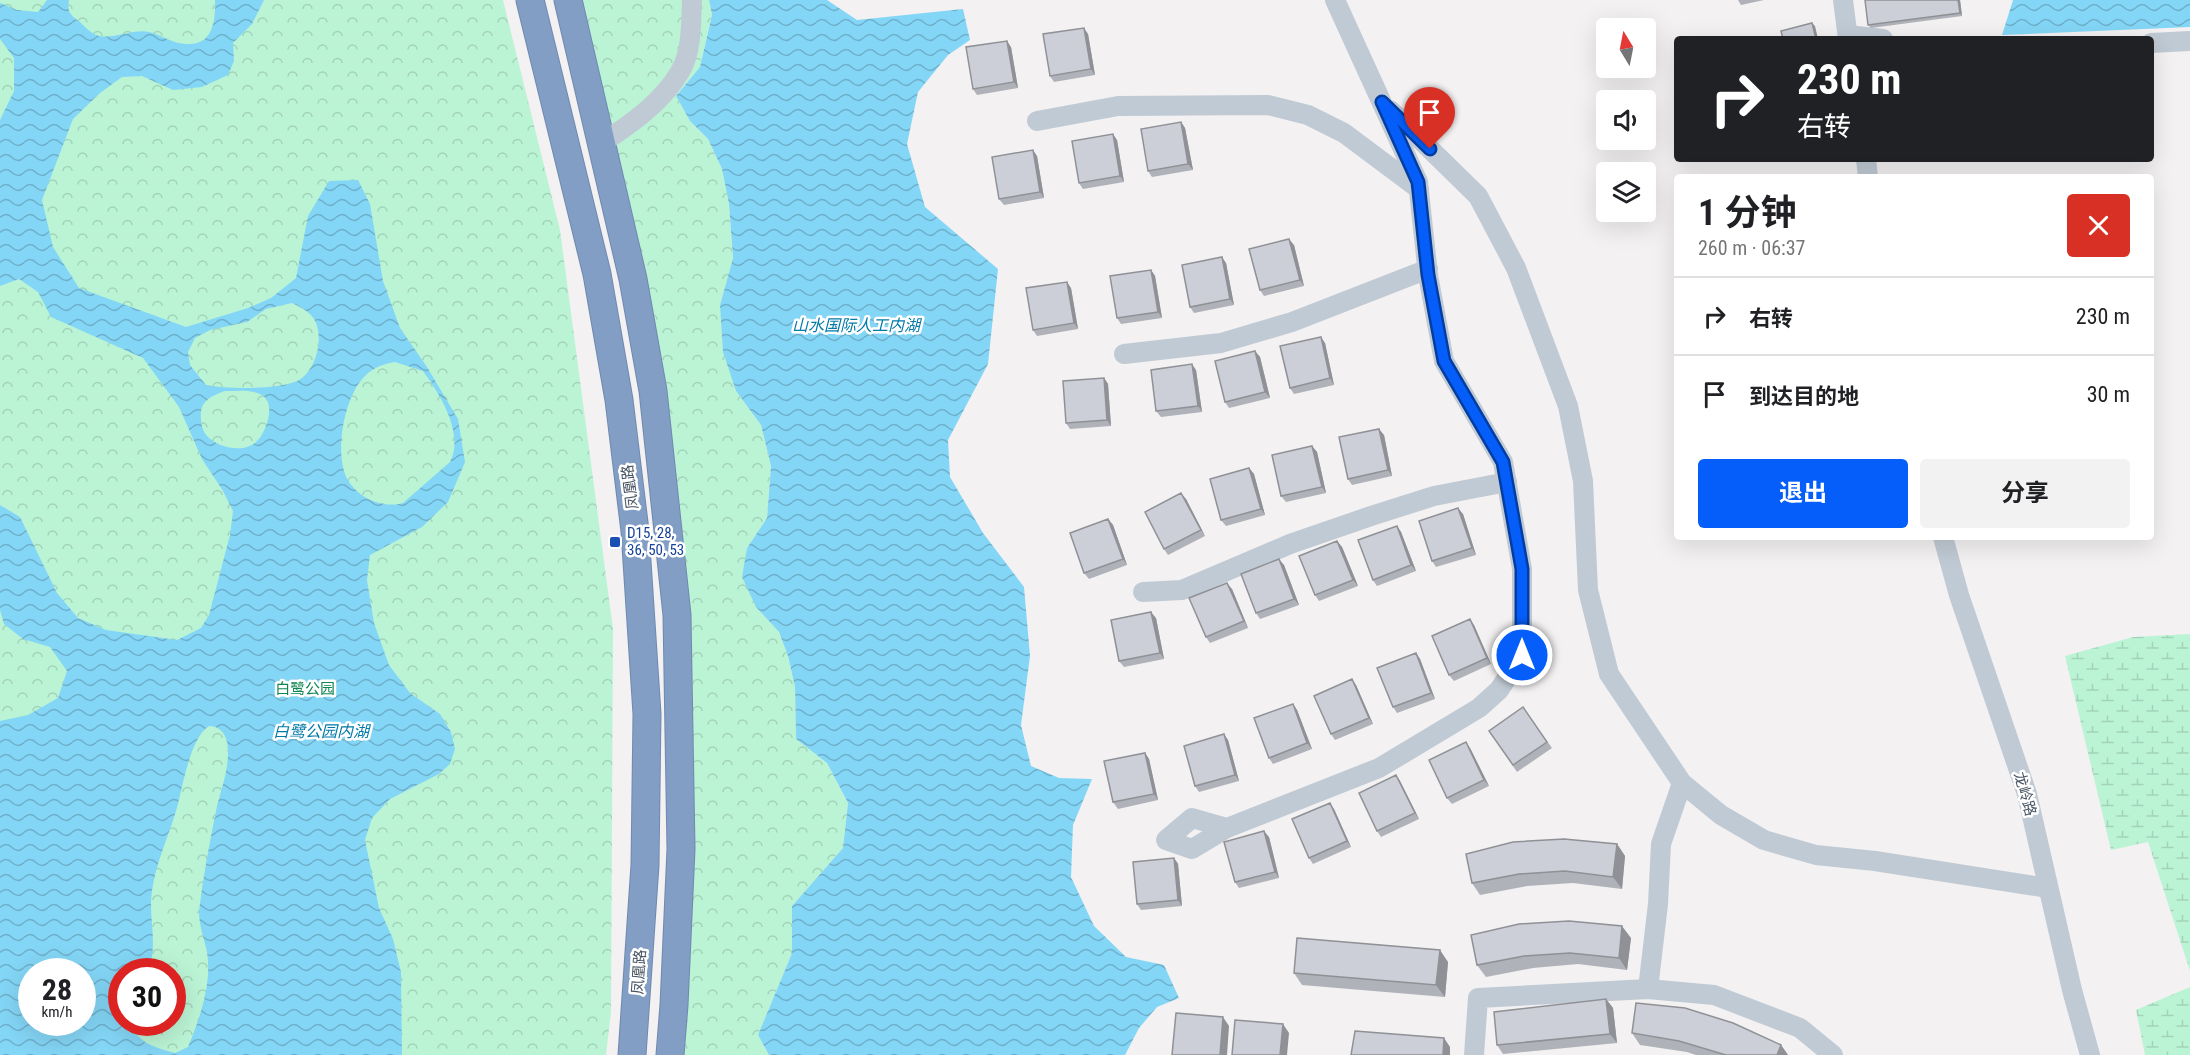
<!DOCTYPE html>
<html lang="zh">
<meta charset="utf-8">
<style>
body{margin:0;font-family:"Roboto Condensed","Noto Sans SC",sans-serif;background:#f2f2f2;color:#202124;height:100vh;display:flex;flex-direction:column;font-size:22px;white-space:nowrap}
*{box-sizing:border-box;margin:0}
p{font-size:20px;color:#757577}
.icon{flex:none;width:33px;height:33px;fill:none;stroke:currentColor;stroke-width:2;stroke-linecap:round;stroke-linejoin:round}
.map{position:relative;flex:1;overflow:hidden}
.drawer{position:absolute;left:1674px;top:174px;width:480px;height:366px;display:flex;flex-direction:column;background:#fff;border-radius:6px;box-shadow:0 6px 24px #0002}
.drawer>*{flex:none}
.guide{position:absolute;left:1674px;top:36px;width:480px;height:126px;border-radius:6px;box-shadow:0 6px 24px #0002;background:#202124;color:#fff;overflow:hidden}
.needle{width:39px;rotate:350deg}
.controls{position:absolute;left:1596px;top:18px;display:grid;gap:12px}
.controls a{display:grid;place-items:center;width:60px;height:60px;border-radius:6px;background:#fff;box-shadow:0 6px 24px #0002;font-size:30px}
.speed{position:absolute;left:18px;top:958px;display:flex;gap:12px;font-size:30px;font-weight:700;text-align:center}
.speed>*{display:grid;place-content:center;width:78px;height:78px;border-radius:50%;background:#fff;box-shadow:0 6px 24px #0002;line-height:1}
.speed small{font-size:15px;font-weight:400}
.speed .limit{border:9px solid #d22;background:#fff;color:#111}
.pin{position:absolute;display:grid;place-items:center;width:51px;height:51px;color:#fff;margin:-62px -26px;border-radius:50% 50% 50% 0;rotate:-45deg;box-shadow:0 0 6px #0007}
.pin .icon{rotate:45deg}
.me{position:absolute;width:66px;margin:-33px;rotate:0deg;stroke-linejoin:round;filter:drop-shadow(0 0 4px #0008)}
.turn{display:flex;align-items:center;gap:21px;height:126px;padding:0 24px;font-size:27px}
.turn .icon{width:78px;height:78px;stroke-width:2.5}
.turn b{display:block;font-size:42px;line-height:51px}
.round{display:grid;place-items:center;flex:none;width:63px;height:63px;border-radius:6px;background:#f2f2f2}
.head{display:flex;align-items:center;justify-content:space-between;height:102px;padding:0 24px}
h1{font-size:36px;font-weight:700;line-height:45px}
.action{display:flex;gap:12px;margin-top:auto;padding:12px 24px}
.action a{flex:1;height:69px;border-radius:6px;background:#055ef9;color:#fff;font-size:24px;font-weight:700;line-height:69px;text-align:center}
.action a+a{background:#f2f2f2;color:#202124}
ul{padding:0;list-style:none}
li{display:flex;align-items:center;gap:18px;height:78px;padding:0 24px;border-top:2px solid #e0e0e0}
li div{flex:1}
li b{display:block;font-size:22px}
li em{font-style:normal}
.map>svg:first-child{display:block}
</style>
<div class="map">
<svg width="2190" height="1055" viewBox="0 0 2190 1055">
<defs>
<pattern id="wetland-marsh" width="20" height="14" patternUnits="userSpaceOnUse" patternTransform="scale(1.5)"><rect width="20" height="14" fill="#bbf4d5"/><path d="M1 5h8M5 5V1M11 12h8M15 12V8" fill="none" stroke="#a2d3b9"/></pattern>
<pattern id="park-crowns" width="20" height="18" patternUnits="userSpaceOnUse" patternTransform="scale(1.5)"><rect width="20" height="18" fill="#bbf4d5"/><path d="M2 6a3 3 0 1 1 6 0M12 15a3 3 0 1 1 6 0" fill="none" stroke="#a2d3b9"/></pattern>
<pattern id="water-waves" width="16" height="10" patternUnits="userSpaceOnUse" patternTransform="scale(1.5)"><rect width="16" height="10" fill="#84d6f6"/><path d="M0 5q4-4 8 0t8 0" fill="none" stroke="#6eb0cb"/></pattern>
</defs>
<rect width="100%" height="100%" fill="#f3f1f1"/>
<!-- wetland -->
<path fill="url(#wetland-marsh)" d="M2190 634V971L2148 842 2111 850 2065 656 2133 637Z
M2190 987V1055H2145L2136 1010Z"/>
<!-- park -->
<path fill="url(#park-crowns)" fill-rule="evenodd" d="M0 0H503L560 230 613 629 611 1012 606 1055H0ZM32 972H82V1023H32ZM122 972H172V1023H122Z
M580 0H709L712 15 700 67 676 96 690 121 708 139 722 169 729 204 733 258 720 305 736 391 761 425 771 466 767 518 747 548 756 607 779 632 788 656 795 687 796 739 827 763 848 803 843 848 792 906V953L758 1035 769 1055H679L687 618Z"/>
<!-- water -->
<path fill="url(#water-waves)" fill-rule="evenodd" d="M47 0H69C67 12 70 15 80 22 84 26 89 31 94 34 110 42 132 28 149 32 158 34 166 39 175 42 209 51 216 29 215 0H264L252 24 233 43 234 61 228 75 202 87 173 90 142 76 122 77 100 93 73 119 42 200 53 247 79 288 186 327 248 308 271 298 296 278 308 216 329 181 358 180 370 204 383 281 400 328 427 367 458 419 465 462 448 502 422 527 370 555 367 580 374 623 389 665 410 693 440 714 451 732 455 749 450 764 439 774 390 799 372 818 365 840 379 908 393 939 401 972 402 1055H0V721L28 715 58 698 67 671 50 647 23 639 4 624 0 610V505L20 517 57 593 78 618 106 630 177 640 201 628 209 615 230 535 233 511 223 491 202 459 179 407 143 358 51 317 38 292 19 279 0 286V120L14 91V58L0 39V3L17 10 38 12ZM292 303C300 307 309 311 314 319 325 337 316 372 297 381 277 390 227 389 206 385L190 365 188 352 195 338 210 330 247 322 266 309ZM395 362 423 371C439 393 465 433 450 462L403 503C378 510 348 493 343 467 337 441 346 393 366 375 374 367 384 364 395 362ZM225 391C237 391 251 389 262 395 276 403 267 431 257 441 245 454 218 448 207 436 203 432 201 424 201 419 199 401 211 396 225 391ZM209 726C219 726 225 733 227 742 231 764 222 786 217 806 210 841 203 876 199 911 199 926 204 938 207 952 212 984 200 1018 188 1047L175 1053C156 1048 137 1043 131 1023H122V972H148C157 947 151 929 151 904 152 871 167 841 176 811 183 788 189 739 209 726ZM32 972H82V1023H32Z
M709 0H827L857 20 963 9 970 40 948 55 918 92 907 144 925 207 998 269 988 364 948 440 950 477 983 533 1024 587 1030 656 1021 725 1031 766 1059 778 1092 779 1073 825 1071 877 1094 926 1126 957 1164 965 1179 998 1157 1007 1139 1028 1125 1055H769L758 1035 792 953V906L843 848 848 803 827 763 796 739 795 687 788 656 779 632 756 607 742 577 747 548 767 518 771 466 761 425 736 391 723 352 720 305 733 258 729 204 722 169 708 139 690 121 676 96 700 67 712 15Z
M2013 0H2190V27L2002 35Z"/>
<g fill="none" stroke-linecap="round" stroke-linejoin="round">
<!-- highway casing -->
<g stroke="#6f89b0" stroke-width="29">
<path id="highway" d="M530 0 597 274 619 400 635 531 647 714 645 865 632 1055
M568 0 633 279 653 391 677 615 681 849 674 1005 670 1055"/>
</g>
<!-- minor -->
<path stroke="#c0cad4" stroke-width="20" d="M1843 0 1848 39
M1848 35 1883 39
M2151 43 2190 41
M1390 110 1478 196 1516 268 1568 406 1583 481 1588 590 1609 674 1682 783 1721 815 1764 840 1816 855 1875 861 2048 888
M1037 121 1118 106 1268 105 1308 115 1344 133 1419 189
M602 143C631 124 664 101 681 70 692 50 691 22 692 0
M1866 159 1868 177
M1124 354 1221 343 1292 322 1428 269
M1943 537 1959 595 2027 794 2072 990 2090 1055
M1143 592 1182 590 1290 544 1371 516 1434 496 1507 482
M1227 828 1192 818 1166 840 1192 849 1227 828 1379 768 1479 708 1499 690 1522 655V569L1503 462 1444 361 1428 275 1418 182 1335 0
M1648 989 1714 995 1800 1028 1833 1055
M1474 1055 1478 998 1648 989 1658 904 1661 844 1682 783"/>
<!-- highway -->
<use href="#highway" stroke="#839ec4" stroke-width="27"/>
</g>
<!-- wall -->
<path fill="#afb2b9" d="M1738 0H1764L1741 5Z
M1960 0 1962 16 1871 28 1868 25Z
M1088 34 1095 75 1054 82 1050 76Z
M1011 47 1018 88 977 95 973 89Z
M1181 122 1185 128 1193 170 1152 177 1148 171Z
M1117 140 1124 182 1083 189 1079 183Z
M1037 156 1044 198 1004 205 999 199Z
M1294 245 1304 286 1264 296 1260 290Z
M1226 263 1234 305 1194 313 1190 307Z
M1151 270 1155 276 1162 318 1121 324 1117 318Z
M1071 288 1078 329 1037 336 1033 330Z
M1325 343 1334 385 1294 394 1290 388Z
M1255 351 1260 357 1270 398 1229 408 1225 402Z
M1196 370 1202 412 1161 417 1156 411Z
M1104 378 1108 384 1111 426 1070 429 1066 423Z
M1384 435 1392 476 1352 485 1348 479Z
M1312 446 1317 452 1326 493 1286 502 1281 496Z
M1249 468 1254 474 1265 515 1226 526 1221 520Z
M1186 499 1205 536 1168 555 1164 549Z
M1463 514 1476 555 1436 567 1432 561Z
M1108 519 1113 525 1127 565 1089 579 1084 573Z
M1397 526 1401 532 1416 571 1377 586 1373 580Z
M1337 541 1342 547 1358 586 1319 601 1315 595Z
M1284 565 1299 605 1260 619 1256 613Z
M1232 589 1248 628 1210 643 1206 637Z
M1156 618 1164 659 1124 667 1119 661Z
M1474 625 1491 664 1454 681 1449 675Z
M1416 653 1420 659 1435 699 1397 713 1393 707Z
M1356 685 1373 724 1335 740 1331 734Z
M1293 704 1297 710 1312 749 1273 764 1269 758Z
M1523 707 1552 748 1517 772 1489 731Z
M1228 740 1239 781 1199 792 1195 786Z
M1470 748 1489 786 1452 804 1447 798Z
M1145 753 1149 759 1158 800 1118 809 1113 802Z
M1396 775 1400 781 1419 819 1381 837 1377 831Z
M1334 809 1351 847 1313 864 1309 858Z
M1269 837 1279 878 1239 888 1235 882Z
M1617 844 1625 856 1622 889 1573 883 1527 886 1480 895 1472 883Z
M1174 858 1178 864 1182 906 1141 910 1137 904Z
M1471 935 1631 938 1627 970 1578 964 1533 968 1486 977 1477 965Z
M1448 962 1445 997 1302 985 1294 973Z
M1606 999 1613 1008 1617 1043 1503 1054 1497 1045Z
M1632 1033 1781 1045 1788 1055H1696L1687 1052 1640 1045Z"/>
<!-- shaded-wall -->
<path fill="#8f9196" d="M1958 0H1960L1962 16 1960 13Z
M1812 23 1815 26 1818 39H1816Z
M1084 28 1088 34 1095 75 1091 69Z
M1007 41 1011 47 1018 88 1014 82Z
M1181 122 1185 128 1193 170 1188 164Z
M1113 134 1117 140 1124 182 1120 176Z
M1033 150 1037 156 1044 198 1040 192Z
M1289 239 1294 245 1304 286 1300 280Z
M1222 257 1226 263 1234 305 1230 299Z
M1151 270 1155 276 1162 318 1158 312Z
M1067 282 1071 288 1078 329 1074 323Z
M1321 337 1325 343 1334 385 1330 378Z
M1255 351 1260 357 1270 398 1265 392Z
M1192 364 1196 370 1202 412 1198 406Z
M1104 378 1108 384 1111 426 1107 420Z
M1379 429 1384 435 1392 476 1388 470Z
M1312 446 1317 452 1326 493 1322 487Z
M1249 468 1254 474 1265 515 1261 509Z
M1181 493 1186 499 1205 536 1201 530Z
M1458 508 1463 514 1476 555 1472 548Z
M1108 519 1113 525 1127 565 1123 559Z
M1397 526 1401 532 1416 571 1411 565Z
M1337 541 1342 547 1358 586 1353 580Z
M1279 559 1284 565 1299 605 1294 599Z
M1227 583 1232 589 1248 628 1244 621Z
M1151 612 1156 618 1164 659 1160 653Z
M1470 619 1474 625 1491 664 1487 658Z
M1416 653 1420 659 1435 699 1431 693Z
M1352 679 1356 685 1373 724 1369 718Z
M1293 704 1297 710 1312 749 1307 743Z
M1224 734 1228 740 1239 781 1235 775Z
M1466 742 1470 748 1489 786 1484 780Z
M1145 753 1149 759 1158 800 1154 794Z
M1396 775 1400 781 1419 819 1415 813Z
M1330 803 1334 809 1351 847 1347 841Z
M1264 831 1269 837 1279 878 1275 872Z
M1617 844 1625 856 1622 889 1613 877Z
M1174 858 1178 864 1182 906 1178 900Z
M1622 926 1631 938 1627 970 1619 958Z
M1440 950 1448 962 1445 997 1436 985Z
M1606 999 1613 1008 1617 1043 1610 1034Z
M1223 1017 1229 1026 1227 1055H1220Z
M1283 1024 1289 1033 1287 1055H1280Z
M1444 1038 1450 1047V1055H1443Z
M1781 1045 1788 1055H1777Z"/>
<!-- building -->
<path fill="#cccfd7" stroke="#8f9196" stroke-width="1.5" d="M1865 0H1958L1960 13 1868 25Z
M1812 23 1816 39H1783L1781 31Z
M1084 28 1091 69 1050 76 1043 34Z
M1007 41 1014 82 973 89 966 47Z
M1181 122 1188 164 1148 171 1141 129Z
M1113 134 1120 176 1079 183 1072 141Z
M1033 150 1040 192 999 199 992 157Z
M1289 239 1300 280 1260 290 1249 249Z
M1222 257 1230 299 1190 307 1182 265Z
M1151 270 1158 312 1117 318 1110 276Z
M1067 282 1074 323 1033 330 1026 288Z
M1321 337 1330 378 1290 388 1280 346Z
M1255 351 1265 392 1225 402 1215 361Z
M1192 364 1198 406 1156 411 1151 370Z
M1104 378 1107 420 1066 423 1063 381Z
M1379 429 1388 470 1348 479 1339 437Z
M1312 446 1322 487 1281 496 1272 455Z
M1249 468 1261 509 1221 520 1210 479Z
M1181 493 1201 530 1164 549 1145 512Z
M1458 508 1472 548 1432 561 1419 521Z
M1108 519 1123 559 1084 573 1070 533Z
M1397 526 1411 565 1373 580 1358 540Z
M1337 541 1353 580 1315 595 1299 556Z
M1279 559 1294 599 1256 613 1241 574Z
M1227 583 1244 621 1206 637 1189 598Z
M1151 612 1160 653 1119 661 1111 620Z
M1470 619 1487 658 1449 675 1432 636Z
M1416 653 1431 693 1393 707 1377 668Z
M1352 679 1369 718 1331 734 1314 696Z
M1293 704 1307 743 1269 758 1254 718Z
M1523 707 1547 742 1513 765 1489 731Z
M1224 734 1235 775 1195 786 1184 746Z
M1466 742 1484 780 1447 798 1429 760Z
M1145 753 1154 794 1113 802 1104 761Z
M1396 775 1415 813 1377 831 1359 793Z
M1330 803 1347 841 1309 858 1292 819Z
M1264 831 1275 872 1235 882 1224 842Z
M1564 839 1617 844 1613 877 1565 871 1519 874 1472 883 1466 854 1513 842Z
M1174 858 1178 900 1137 904 1133 862Z
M1569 921 1622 926 1619 958 1570 953 1524 956 1477 965 1471 935 1519 924Z
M1297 938 1440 950 1436 985 1294 973Z
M1606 999 1610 1034 1497 1045 1494 1012Z
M1636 1003 1685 1008 1733 1023 1781 1045 1777 1055H1726L1679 1041 1632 1033Z
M1176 1013 1223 1017 1220 1055H1172Z
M1235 1020 1283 1024 1280 1055H1232Z
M1355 1031 1444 1038 1443 1055H1351Z"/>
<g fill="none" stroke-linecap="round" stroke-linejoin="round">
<!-- route casing -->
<g stroke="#033da2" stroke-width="15">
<path id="route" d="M1430 149 1382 102 1418 182 1428 275 1444 361 1503 462 1522 569V655"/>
</g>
<!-- route -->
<use href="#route" stroke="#055ef9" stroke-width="10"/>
</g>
<!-- markers -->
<rect fill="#1a4fb4" stroke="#fff" stroke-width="2" x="609" y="536" width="12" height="12" rx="3"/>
<g text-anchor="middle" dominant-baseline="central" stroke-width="5" stroke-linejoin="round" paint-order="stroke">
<!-- street labels -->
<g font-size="15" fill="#465261" stroke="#fff">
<text transform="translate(630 487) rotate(-97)">凤凰路</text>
<text transform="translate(2025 794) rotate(74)">龙岭路</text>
<text transform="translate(639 972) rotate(-86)">凤凰路</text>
</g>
<!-- transit labels -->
<g font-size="15" fill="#164399" stroke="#fff" text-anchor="start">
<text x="627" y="533">D15, 28,<tspan x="627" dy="17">36, 50, 53</tspan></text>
</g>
<!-- park labels -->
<g font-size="15" fill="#0d8652" stroke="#fff">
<text x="305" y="689">白鹭公园</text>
</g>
<!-- water labels -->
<g font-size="16" font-style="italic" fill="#027aa9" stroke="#fff">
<text x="856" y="325">山水国际人工内湖</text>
<text x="321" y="731">白鹭公园内湖</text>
</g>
</g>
</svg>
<div class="controls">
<a><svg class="needle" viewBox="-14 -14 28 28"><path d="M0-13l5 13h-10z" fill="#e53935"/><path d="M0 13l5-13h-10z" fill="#757577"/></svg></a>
<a><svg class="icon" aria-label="sound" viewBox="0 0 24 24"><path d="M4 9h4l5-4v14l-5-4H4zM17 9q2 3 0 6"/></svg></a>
<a><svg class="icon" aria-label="layers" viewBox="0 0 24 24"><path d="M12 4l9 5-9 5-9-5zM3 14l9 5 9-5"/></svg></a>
</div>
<div class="speed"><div>28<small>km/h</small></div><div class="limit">30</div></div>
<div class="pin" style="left:1430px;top:149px;background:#d93025"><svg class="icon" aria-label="arrive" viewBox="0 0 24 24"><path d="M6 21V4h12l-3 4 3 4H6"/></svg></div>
<svg class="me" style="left:1522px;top:655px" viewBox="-20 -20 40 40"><circle r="17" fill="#055ef9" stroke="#fff" stroke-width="3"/><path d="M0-11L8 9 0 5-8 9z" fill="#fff"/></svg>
<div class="guide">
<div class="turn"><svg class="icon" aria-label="right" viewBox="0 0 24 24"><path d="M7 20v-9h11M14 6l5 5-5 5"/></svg><div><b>230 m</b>右转</div></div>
</div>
<section class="drawer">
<div class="head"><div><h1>1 分钟</h1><p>260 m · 06:37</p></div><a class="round" style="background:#d93025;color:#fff"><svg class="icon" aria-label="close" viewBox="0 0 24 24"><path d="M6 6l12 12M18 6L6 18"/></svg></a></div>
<ul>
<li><svg class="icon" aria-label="right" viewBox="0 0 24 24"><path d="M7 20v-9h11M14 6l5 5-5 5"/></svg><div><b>右转</b></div><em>230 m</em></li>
<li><svg class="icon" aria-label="arrive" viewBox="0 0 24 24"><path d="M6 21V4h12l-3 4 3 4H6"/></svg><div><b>到达目的地</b></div><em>30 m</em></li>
</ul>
<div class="action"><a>退出</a><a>分享</a></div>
</section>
</div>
